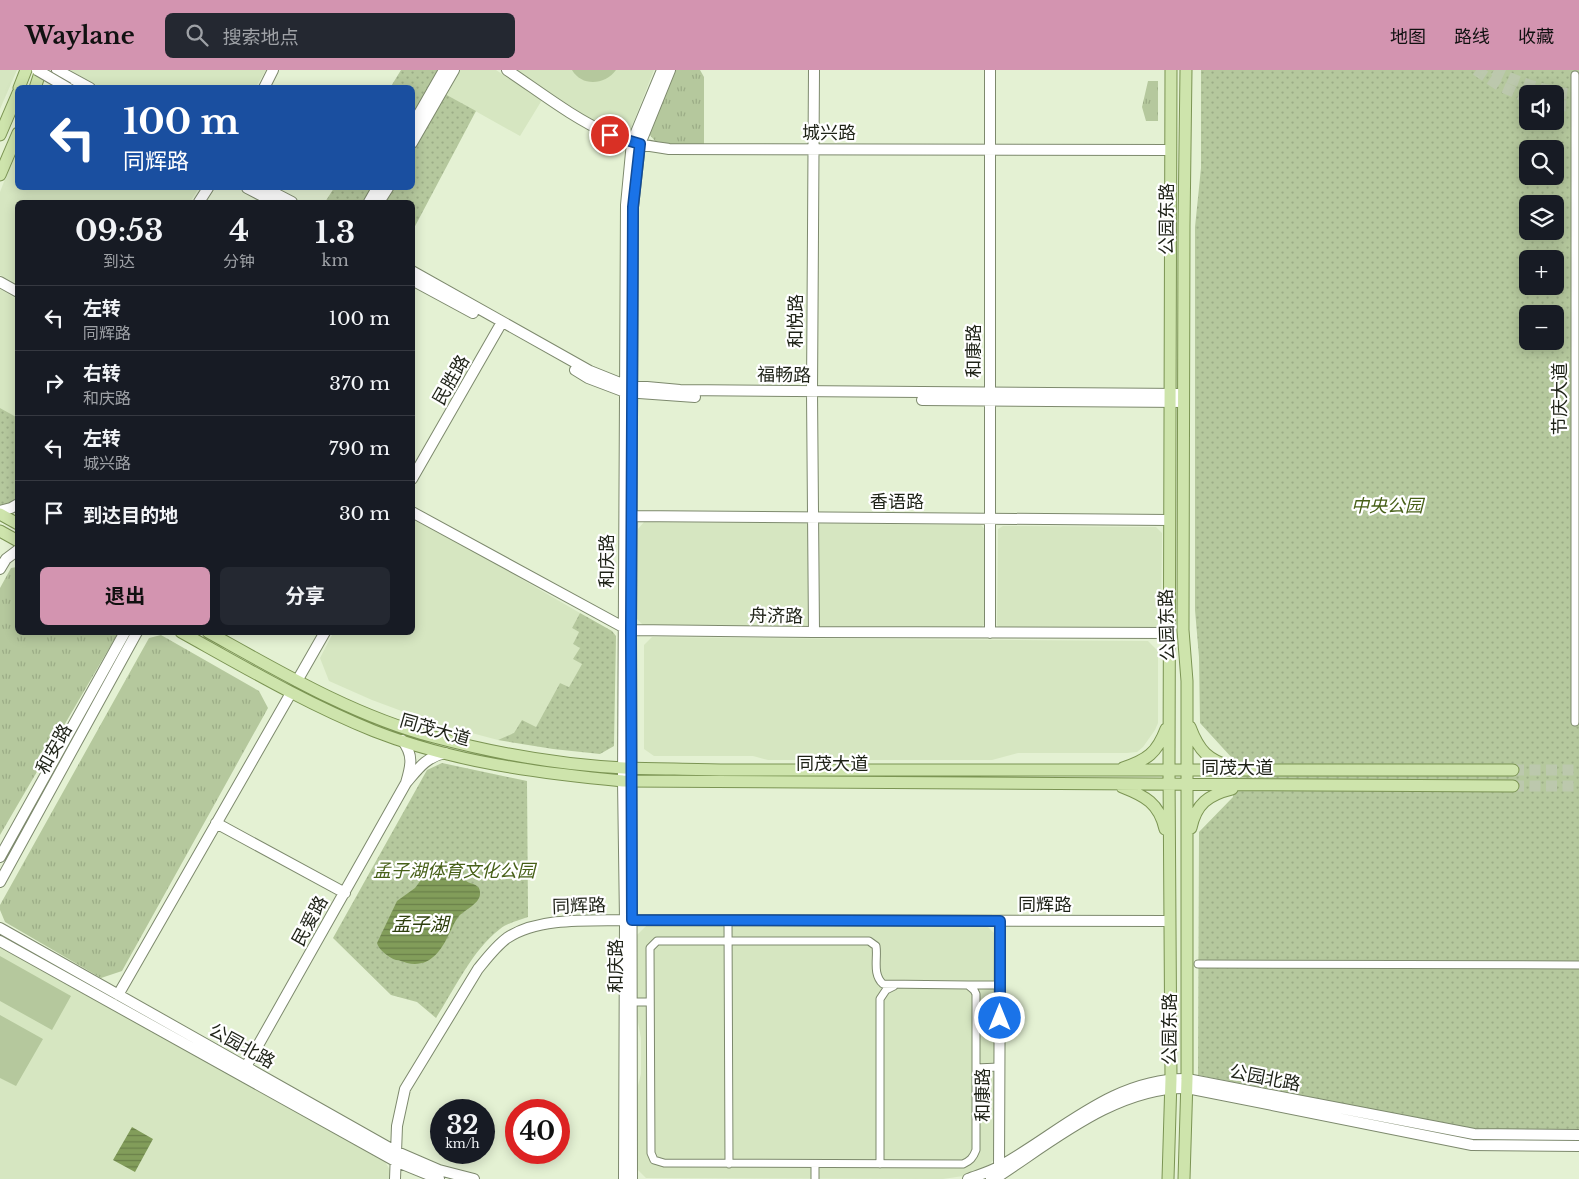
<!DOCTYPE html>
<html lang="zh">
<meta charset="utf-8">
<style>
body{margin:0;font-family:"Libre Baskerville","Noto Sans SC",serif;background:#242831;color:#f1f3f6;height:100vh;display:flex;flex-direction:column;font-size:19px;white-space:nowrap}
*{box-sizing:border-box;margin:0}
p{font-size:16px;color:#9ea1a6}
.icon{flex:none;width:28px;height:28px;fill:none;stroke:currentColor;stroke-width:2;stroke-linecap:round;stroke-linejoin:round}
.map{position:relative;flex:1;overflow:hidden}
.drawer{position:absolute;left:15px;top:130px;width:400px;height:435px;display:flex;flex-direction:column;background:#171b24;border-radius:8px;box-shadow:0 2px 12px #0003}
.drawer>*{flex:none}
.banner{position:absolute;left:15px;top:15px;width:400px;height:105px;border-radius:8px;box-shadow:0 2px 12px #0003;background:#1a4fa0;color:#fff;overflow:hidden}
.tools{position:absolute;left:1519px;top:15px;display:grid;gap:10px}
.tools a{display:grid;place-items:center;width:45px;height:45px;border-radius:8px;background:#171b24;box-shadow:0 2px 12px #0003;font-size:25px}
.speed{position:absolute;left:430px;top:1029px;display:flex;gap:10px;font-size:25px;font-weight:700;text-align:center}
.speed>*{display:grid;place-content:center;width:65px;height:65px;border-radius:50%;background:#171b24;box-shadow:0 2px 12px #0003;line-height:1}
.speed small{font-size:12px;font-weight:400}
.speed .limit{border:8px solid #d22;background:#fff;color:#111}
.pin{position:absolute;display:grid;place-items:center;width:42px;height:42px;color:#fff;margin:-21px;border:2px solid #fff;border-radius:50%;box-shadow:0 1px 5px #0007}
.me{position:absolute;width:55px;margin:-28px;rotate:0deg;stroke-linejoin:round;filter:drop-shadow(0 0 4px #0008)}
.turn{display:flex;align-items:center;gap:18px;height:105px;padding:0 25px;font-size:22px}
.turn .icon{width:65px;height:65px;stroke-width:2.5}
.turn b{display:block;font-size:35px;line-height:42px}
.eta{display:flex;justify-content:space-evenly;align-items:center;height:85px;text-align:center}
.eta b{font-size:30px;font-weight:700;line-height:35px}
.cta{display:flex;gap:10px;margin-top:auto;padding:10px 25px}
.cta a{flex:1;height:58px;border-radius:8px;background:#d394b0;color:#111;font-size:20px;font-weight:700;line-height:58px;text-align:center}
.cta a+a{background:#242831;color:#f1f3f6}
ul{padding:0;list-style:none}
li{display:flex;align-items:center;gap:15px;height:65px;padding:0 25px;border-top:1px solid #363941}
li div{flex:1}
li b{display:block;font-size:19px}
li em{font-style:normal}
header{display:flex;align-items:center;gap:30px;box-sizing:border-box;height:70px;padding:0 25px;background:#d394b0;color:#111}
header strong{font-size:24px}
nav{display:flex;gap:28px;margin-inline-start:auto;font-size:18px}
.search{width:350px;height:45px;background:#242831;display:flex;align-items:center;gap:12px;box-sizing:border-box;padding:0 18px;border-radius:8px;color:#9ea1a6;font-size:19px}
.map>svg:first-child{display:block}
</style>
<header>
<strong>Waylane</strong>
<div class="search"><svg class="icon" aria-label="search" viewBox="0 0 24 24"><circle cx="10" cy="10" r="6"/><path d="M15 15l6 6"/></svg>搜索地点</div>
<nav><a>地图</a><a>路线</a><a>收藏</a></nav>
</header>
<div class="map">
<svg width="1579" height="1109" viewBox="0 0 1579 1109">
<defs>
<pattern id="grass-tufts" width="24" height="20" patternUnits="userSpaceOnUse" patternTransform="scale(1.25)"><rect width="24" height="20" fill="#b5c89d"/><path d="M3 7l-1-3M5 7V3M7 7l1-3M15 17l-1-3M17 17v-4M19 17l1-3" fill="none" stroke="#9bac86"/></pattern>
<pattern id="park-dots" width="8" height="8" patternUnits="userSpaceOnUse" patternTransform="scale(1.25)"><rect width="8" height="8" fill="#b5c89d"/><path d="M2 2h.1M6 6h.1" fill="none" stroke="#9bac86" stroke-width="1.8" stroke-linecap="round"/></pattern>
<pattern id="water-rules" width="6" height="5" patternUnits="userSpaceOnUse" patternTransform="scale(1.25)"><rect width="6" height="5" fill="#829d5a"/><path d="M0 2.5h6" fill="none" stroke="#6a8049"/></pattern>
</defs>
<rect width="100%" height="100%" fill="#e4f1d3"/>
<!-- built -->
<path fill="#d6e6c1" d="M0 0H17L0 39Z
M70 0H266L256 17 100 18Z
M458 0H496L542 30 520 66 445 24Z
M515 0H654L630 61 623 64 592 50Z
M17 78 18 118H199L190 132H18L17 214 0 205V122Z
M0 219 17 229V348L0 338Z
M413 446 580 543 572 558 579 562 573 574 580 578 582 594 569 617 560 613 536 657 498 670 434 653 372 630 329 611 320 588 333 563 412 562Z
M644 452 981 455 985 460V554L979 559 645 557 637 549 638 459Z
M1003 456 1156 457 1162 463 1161 554 1154 561 1002 560 997 555 998 459Z
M652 567 1148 571 1158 581V653L1155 660 1143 677 1137 682 1127 683H1018L992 690H768L753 686H654L644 679V575Z
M646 856H987L996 865 995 1088 989 1095 963 1106 943 1109 646 1108 637 1099 636 1023 641 1004V968L637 947V865Z
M0 876 385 1092 392 1103V1109H0Z"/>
<!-- grass -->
<path fill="url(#grass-tufts)" d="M675 0H700L704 7V75L670 74 655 71 649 64Z
M1148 11H1158V51H1146L1142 37Z
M17 497 18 562 118 563 0 765V518L11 498Z
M161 565 259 621 268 638 122 901 101 908 5 852 0 840V835L149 568Z"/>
<!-- park -->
<path fill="url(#park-dots)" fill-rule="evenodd" d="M401 0H440L413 48 412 18H390Z
M1201 0H1579V1060H1475L1198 1005 1199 762 1233 727 1232 688 1200 653 1199 587 1195 540V157L1201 98ZM1528 24H1555V51H1528ZM1528 79H1555V106H1528ZM1528 134H1555V161H1528ZM1528 189H1555V216H1528ZM1528 244H1555V271H1528Z
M445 24 476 41 413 160 412 132H385L394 118H412L413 81Z
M334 118H372L364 132H325Z
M0 338 18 348 17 431 0 437Z
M580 543 612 561 616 566 614 676 600 684 553 679 498 670 514 663 522 650 536 657 560 613 569 617 582 594 573 589 580 578 573 574 579 562 572 558Z
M442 693 527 711 528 847C520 850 507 853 500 859 473 879 454 920 436 948L417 932 391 925 333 868 427 700Z"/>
<!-- pitch -->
<path fill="#b5c89d" d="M572 0H616C605 15 582 17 572 0Z
M0 886 71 926 52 960 0 931Z
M0 945 43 969 16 1016 0 1008Z"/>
<!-- water -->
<path fill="url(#water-rules)" d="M446 791C453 796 457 805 465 810 470 815 481 813 480 824 480 833 465 840 459 846 454 852 452 859 448 866 440 883 428 898 407 893 403 892 400 890 396 890 389 888 378 879 377 873L397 831 415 818 433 794 437 792Z
M132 1057 153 1069 135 1102 113 1090Z"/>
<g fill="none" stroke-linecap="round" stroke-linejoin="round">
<!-- primary-tunnel -->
<path stroke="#bcc8ad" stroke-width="11" stroke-dasharray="11 5.5" stroke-linecap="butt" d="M1476 0 1500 16 1528 28
M1494 0C1513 12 1556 24 1579 25
M1555 35 1579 37
M1513 700H1579
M1513 716H1579"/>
<!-- street casing -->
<g stroke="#7d896d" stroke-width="9">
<path id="street" d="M1575 5V652
M728 850 729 1094
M657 871H869L876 876C878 888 872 904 883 914L968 915 974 920 976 924V1080C973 1088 970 1091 963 1094L664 1093 654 1090 651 1083 650 878Z
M1198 894 1579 895
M968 915H1000
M628 932H650
M976 998 999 997
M880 1094V929L886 920 894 916
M815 1109V1094"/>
</g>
<!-- secondary casing -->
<g stroke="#7d896d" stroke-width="12">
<path id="secondary" d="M57 0 90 18
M507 0C540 22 573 48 609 64 628 73 649 76 669 79L1171 80
M264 18 273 0
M412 56 444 0
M412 73 454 0
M247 118 274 132
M265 118 292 132
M199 132 208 118
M369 132 377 118
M379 132 388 118
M412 201 590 301 625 315 680 320 1184 324
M412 210 473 243
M0 212 18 222
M575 300 588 308 625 322 695 327
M922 330 1184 332
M412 409 502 252
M0 441 11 438 18 434
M412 442 623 557 631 560 814 562 1169 563
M626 446 1170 450
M0 499 6 489 18 480
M814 562 812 322 814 0
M990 563V0
M297 611 325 562
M402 670C414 685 411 696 406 713 418 699 426 687 445 683
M216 753 345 823
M0 787 125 562
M0 812 137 562
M0 858 395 1081 439 1100 474 1109
M0 871 395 1091 439 1109
M118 925 291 623
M243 1002 406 713
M999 1100 1000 851
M395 1109 397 1056 405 1019 478 899C487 888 496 876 507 868 540 846 594 851 632 850L1170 851
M624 1109 625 850 623 711 626 135 632 72 662 0
M632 1109 631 560 633 137 640 74 670 0
M968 1109C978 1105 990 1102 1000 1096 1060 1063 1113 1008 1187 1009L1474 1064 1579 1065
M991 1109 999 1106C1054 1070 1117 1017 1187 1018L1472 1075 1579 1076"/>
</g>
<!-- primary casing -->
<g stroke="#7b9453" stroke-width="13">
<path id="primary" d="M19 18 26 0
M35 18 41 0
M0 65 18 23
M0 105 18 63
M0 444 18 454
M0 461 18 471
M181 562C244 597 307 634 374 661 453 692 538 703 623 711L1513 716
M208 562C280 602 354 646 434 667 494 683 561 695 624 698 657 699 692 699 725 700H1513
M1190 657C1199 681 1208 690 1232 697
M1123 698C1147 690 1157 683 1166 659
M1122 717C1145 726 1159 733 1165 759
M1191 758C1196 734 1208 725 1232 719
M1168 1109 1171 1009 1169 701 1171 0
M1184 1109 1187 1009V611L1183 560 1184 156 1186 0"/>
</g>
<!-- street -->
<use href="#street" stroke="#fff" stroke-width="7"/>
<!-- secondary -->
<use href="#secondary" stroke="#fff" stroke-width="10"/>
<!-- primary -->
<use href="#primary" stroke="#cee4ac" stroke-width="11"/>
<!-- secondary-bridge casing -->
<g stroke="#7d896d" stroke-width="12" stroke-linecap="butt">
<path id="secondary-bridge" d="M37 0 68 18"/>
</g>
<!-- secondary-bridge -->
<use href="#secondary-bridge" stroke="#fff" stroke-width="10"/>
</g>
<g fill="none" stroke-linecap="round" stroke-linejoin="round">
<!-- route casing -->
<g stroke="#114b97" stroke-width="12">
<path id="route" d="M610 65 640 74 633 137 631 560 632 850 1000 851V948"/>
</g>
<!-- route -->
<use href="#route" stroke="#1a73e8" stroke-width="9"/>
</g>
<g text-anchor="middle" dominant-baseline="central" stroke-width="4.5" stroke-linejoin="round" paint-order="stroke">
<!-- street labels -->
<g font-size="18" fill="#1e2217" stroke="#fff">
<text x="829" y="63">城兴路</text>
<text transform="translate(1167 149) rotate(-90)">公园东路</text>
<text transform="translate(796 251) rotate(-90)">和悦路</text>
<text transform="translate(974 281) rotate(-90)">和康路</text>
<text transform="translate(784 305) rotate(1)">福畅路</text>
<text transform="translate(451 310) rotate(-60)">民胜路</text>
<text transform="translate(1560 329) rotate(-90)">节庆大道</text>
<text x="897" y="432">香语路</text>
<text transform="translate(607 491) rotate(-90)">和庆路</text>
<text transform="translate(776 546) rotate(1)">舟济路</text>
<text transform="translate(1167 555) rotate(-92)">公园东路</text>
<text transform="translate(435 660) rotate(16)">同茂大道</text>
<text transform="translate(54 679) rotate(-61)">和安路</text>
<text x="832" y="694">同茂大道</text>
<text x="1237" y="698">同茂大道</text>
<text x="1045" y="835">同辉路</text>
<text transform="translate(579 836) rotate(-2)">同辉路</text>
<text transform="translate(310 851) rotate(-61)">民爱路</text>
<text transform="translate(616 896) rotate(-90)">和庆路</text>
<text transform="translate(1170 959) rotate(-90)">公园东路</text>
<text transform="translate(242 976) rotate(29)">公园北路</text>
<text transform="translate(1265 1008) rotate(11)">公园北路</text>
<text transform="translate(983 1025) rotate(-90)">和康路</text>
</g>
<!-- park labels -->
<g font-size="18" font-style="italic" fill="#476018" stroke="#fff">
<text x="1387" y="436">中央公园</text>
<text x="454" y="801">孟子湖体育文化公园</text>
</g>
<!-- water labels -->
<g font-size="19" font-style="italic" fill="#2e3f0d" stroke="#fff">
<text x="420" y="854">孟子湖</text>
</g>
</g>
</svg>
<div class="tools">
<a><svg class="icon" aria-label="sound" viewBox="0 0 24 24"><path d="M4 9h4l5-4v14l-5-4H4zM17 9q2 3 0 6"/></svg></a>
<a><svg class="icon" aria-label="search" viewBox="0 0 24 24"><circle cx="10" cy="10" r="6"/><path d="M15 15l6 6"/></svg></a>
<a><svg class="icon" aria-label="layers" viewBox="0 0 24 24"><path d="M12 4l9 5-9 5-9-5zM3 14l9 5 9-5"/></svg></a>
<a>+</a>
<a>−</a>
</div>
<div class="speed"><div>32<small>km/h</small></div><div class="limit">40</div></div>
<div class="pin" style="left:610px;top:65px;background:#d93025"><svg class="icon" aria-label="arrive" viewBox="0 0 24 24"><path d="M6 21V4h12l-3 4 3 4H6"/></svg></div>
<svg class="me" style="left:1000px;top:948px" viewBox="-20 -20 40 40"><circle r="17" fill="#1a73e8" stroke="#fff" stroke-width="3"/><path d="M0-11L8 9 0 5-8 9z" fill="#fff"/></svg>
<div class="banner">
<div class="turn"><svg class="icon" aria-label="left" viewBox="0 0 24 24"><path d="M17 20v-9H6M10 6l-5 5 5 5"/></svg><div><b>100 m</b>同辉路</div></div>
</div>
<section class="drawer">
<div class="eta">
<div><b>09:53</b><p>到达</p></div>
<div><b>4</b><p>分钟</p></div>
<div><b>1.3</b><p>km</p></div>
</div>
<ul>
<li><svg class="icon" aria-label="left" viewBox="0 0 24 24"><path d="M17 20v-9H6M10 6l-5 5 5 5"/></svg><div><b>左转</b><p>同辉路</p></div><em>100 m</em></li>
<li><svg class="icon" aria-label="right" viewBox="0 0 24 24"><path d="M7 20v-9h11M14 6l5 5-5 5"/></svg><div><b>右转</b><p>和庆路</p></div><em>370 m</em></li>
<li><svg class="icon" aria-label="left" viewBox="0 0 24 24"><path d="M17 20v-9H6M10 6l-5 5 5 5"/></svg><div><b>左转</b><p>城兴路</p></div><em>790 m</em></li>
<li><svg class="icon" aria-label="arrive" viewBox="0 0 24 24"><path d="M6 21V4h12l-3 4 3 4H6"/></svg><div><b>到达目的地</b></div><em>30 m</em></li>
</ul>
<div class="cta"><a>退出</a><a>分享</a></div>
</section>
</div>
